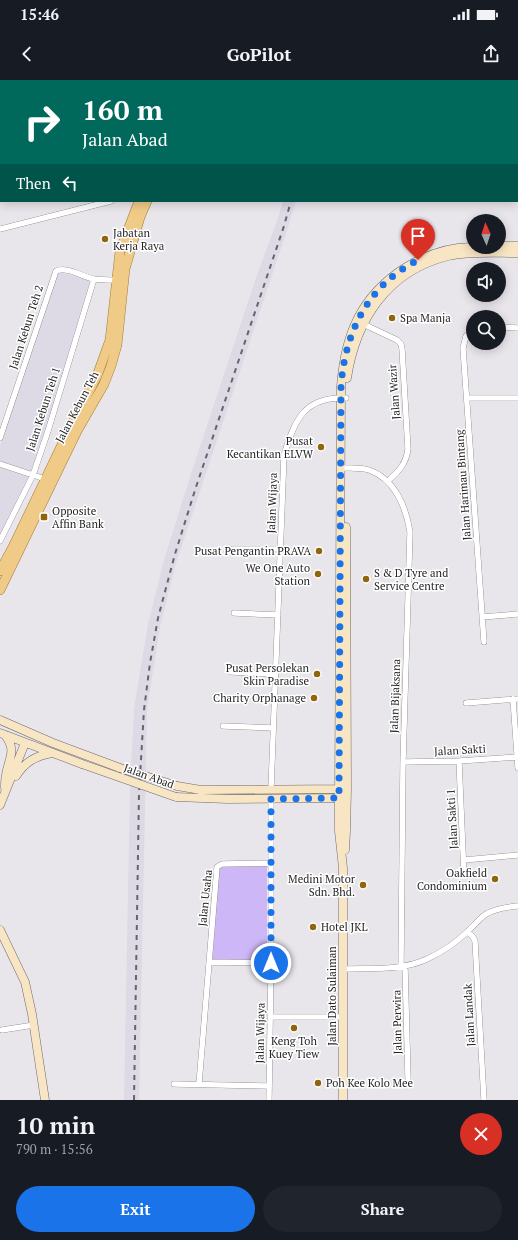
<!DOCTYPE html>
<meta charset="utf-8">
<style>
body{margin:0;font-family:"PT Serif",serif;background:#20242c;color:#f1f3f6;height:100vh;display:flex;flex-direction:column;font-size:15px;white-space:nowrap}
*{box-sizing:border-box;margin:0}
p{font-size:13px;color:#9ea1a6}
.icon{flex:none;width:22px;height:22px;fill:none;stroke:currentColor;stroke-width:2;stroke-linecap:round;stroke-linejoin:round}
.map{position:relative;height:1020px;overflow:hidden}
.side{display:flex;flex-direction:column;background:#171b24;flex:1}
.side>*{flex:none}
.guide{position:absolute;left:0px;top:0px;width:518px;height:122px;box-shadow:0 2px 10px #0003;background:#00695c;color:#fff;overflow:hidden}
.needle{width:26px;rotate:357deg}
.tools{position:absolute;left:466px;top:134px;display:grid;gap:8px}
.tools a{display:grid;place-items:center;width:40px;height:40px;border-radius:50%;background:#171b24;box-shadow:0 2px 10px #0003;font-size:20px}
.pin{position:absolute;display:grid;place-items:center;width:34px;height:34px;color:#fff;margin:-41px -17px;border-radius:50% 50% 50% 0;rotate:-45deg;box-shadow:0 0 4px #0007}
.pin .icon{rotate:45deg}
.me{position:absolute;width:44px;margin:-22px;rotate:0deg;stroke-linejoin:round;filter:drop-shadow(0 0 3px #0008)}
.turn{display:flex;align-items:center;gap:14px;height:84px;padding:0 16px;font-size:18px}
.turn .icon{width:52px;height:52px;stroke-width:2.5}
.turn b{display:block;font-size:28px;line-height:34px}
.then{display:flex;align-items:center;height:38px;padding:0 16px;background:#0003;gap:8px;font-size:15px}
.round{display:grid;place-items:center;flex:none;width:42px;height:42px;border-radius:21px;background:#20242c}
.headline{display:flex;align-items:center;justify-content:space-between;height:68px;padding:0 16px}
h1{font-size:24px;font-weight:700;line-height:30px}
.cta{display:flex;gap:8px;margin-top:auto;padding:8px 16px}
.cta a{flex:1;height:46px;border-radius:24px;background:#1a73e8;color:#fff;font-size:16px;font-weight:700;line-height:46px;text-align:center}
.cta a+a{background:#20242c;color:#f1f3f6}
.status{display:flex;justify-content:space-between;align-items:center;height:28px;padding:0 20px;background:#171b24;direction:ltr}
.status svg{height:11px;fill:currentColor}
header{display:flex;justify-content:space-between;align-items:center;height:52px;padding:0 16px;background:#171b24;font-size:18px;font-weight:700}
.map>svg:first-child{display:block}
</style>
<div class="status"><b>15:46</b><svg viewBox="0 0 49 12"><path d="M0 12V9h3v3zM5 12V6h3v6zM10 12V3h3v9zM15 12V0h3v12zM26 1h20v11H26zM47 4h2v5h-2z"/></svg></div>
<header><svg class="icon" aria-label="back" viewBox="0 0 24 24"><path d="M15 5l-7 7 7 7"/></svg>GoPilot<svg class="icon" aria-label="share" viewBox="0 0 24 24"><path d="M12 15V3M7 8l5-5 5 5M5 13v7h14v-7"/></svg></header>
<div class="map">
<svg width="518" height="1020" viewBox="0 0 518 1020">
<rect width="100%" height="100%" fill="#e8e6eb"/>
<!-- built -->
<path fill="#ddd9e5" d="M283 121H296L289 144 176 483 160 547 147 629 139 1020H124L130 711 134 629 148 544 164 480 191 394 257 195 277 141Z
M60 192 90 201 49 339 31 391 0 454V366L58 193Z"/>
<!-- green -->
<path fill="#ceb7f6" d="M267 786V881L212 880 219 787Z"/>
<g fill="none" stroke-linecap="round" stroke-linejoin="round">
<!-- street casing -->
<g stroke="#6d6b6f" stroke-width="6">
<path id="street" d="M93 0 94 1
M413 0V1
M0 49H1
M517 56H518
M0 149 111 121
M361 243 397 260 401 264 402 269 408 369C406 384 399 391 388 401
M499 247 518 248
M473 250 466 256 463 268 484 562
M468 318H518
M0 358 56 191C68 186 82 197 94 199 101 200 109 200 116 200
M0 384 48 400
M341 388C350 388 360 387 369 390 395 399 406 427 410 452L403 682 401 886
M0 461 33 395 48 351 94 199
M233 469H280
M234 533 278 535
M482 537 518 534
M231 592 275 594
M513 619 518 688
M466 623 518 619
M223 646 273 648
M459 681 464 795
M403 682 459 681 517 677
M271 709 284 375C295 340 304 316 346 318
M464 780 518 775
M468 852 473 857 475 861 484 1020
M209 882 271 883
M405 886 408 998
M343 889C370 888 402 891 427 879 442 872 456 863 468 851 475 845 480 837 488 833 497 828 508 827 518 826
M270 937H342
M2 950 34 945
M174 1004 269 1006
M199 1004 217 787 222 784 271 783
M269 1020 271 883V719"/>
</g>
<!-- secondary casing -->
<g stroke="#6d6b6f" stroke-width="9">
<path id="secondary" d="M499 166H518
M347 298C356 239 388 191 448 176 470 171 495 173 518 173
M0 640 53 663 120 688
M0 653 82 684
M5 655C17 671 9 677 6 695 5 699 5 703 5 708
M16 696C25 682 35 676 52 673
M177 706 201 710 344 709
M176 717 228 719 343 718
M0 725 25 663
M345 770 346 751 347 709 346 447
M0 850 25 902 32 934 45 1020
M343 1020V788L339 751V718L341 306C343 282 347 259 358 238 379 197 427 167 473 167"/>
</g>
<!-- primary casing -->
<g stroke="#a27a32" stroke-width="10">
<path id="primary" d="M219 1V0
M229 1V0
M0 491 13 467 70 348 97 296 110 260 120 171 139 121
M0 510 77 351 104 304 111 286 117 265 125 189 140 137 147 121"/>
</g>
<!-- street -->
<use href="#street" stroke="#fff" stroke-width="5.5"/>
<!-- secondary -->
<use href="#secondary" stroke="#f8e5c4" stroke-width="8"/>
<!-- primary -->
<use href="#primary" stroke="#f0cb88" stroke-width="9"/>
<!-- rail -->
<path stroke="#666568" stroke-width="2" stroke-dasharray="5 5" stroke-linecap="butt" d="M309 1V0
M134 1020 139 713 144 630 150 583 158 538 175 474 196 407 284 146 291 121"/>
<!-- secondary-bridge casing -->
<g stroke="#6d6b6f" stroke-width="9" stroke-linecap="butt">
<path id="secondary-bridge" d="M82 684 176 717
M120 688 177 706"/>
</g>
<!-- secondary-bridge -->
<use href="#secondary-bridge" stroke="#f8e5c4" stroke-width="8"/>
</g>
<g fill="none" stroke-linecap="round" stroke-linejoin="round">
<!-- route -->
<path stroke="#1a73e8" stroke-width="7" stroke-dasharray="0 12.6" d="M271 883V719L339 718 341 306C345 252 368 205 418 180"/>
</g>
<!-- markers -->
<g fill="#90650e" stroke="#fff" stroke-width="1.5">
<circle cx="105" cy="159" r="4"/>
<circle cx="392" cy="238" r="4"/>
<circle cx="321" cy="367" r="4"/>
<rect x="40" y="433" width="8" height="8" rx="2"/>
<circle cx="319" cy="471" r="4"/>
<circle cx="318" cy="494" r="4"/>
<circle cx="366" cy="499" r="4"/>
<circle cx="317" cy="594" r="4"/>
<circle cx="314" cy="618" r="4"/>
<circle cx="495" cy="799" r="4"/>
<circle cx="363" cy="805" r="4"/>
<circle cx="313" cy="847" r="4"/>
<circle cx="294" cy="948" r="4"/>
<circle cx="318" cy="1003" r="4"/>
</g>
<g text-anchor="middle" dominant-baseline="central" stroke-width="3" stroke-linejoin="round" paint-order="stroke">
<!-- poi labels -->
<g font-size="11" fill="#242425" stroke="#fff" text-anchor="end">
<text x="113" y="153" text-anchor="start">Jabatan<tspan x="113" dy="13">Kerja Raya</tspan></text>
<text x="400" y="238" text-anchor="start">Spa Manja</text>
<text x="313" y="361">Pusat<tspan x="313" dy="13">Kecantikan ELVW</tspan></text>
<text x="52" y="431" text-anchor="start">Opposite<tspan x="52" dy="13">Affin Bank</tspan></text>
<text x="311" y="471">Pusat Pengantin PRAVA</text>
<text x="310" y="488">We One Auto<tspan x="310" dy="13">Station</tspan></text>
<text x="374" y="493" text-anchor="start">S &amp; D Tyre and<tspan x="374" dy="13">Service Centre</tspan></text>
<text x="309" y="588">Pusat Persolekan<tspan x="309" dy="13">Skin Paradise</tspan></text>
<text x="306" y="618">Charity Orphanage</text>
<text x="487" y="793">Oakfield<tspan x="487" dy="13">Condominium</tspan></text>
<text x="355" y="799">Medini Motor<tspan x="355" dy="13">Sdn. Bhd.</tspan></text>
<text x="321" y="847" text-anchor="start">Hotel JKL</text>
<text x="294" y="961" text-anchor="middle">Keng Toh<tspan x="294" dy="13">Kuey Tiew</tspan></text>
<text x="326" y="1003" text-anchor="start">Poh Kee Kolo Mee</text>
</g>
<!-- street labels -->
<g font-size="11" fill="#242425" stroke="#fff">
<text transform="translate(26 247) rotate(-72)">Jalan Kebun Teh 2</text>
<text transform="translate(394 312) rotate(-94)">Jalan Wazir</text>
<text transform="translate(77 327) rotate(-62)">Jalan Kebun Teh</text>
<text transform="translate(43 329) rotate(-72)">Jalan Kebun Teh 1</text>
<text transform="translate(463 405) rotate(-94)">Jalan Harimau Bintang</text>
<text transform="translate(272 423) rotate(-88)">Jalan Wijaya</text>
<text transform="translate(395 616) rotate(-88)">Jalan Bijaksana</text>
<text transform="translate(460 670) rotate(-3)">Jalan Sakti</text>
<text transform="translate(149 696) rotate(20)">Jalan Abad</text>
<text transform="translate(452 739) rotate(-93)">Jalan Sakti 1</text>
<text transform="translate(205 818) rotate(-84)">Jalan Usaha</text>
<text transform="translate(332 916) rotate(-90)">Jalan Dato Sulaiman</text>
<text transform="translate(469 935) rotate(-93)">Jalan Landak</text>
<text transform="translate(397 942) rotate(-91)">Jalan Perwira</text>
<text transform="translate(260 953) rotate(-89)">Jalan Wijaya</text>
</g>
</g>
</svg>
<div class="tools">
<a><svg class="needle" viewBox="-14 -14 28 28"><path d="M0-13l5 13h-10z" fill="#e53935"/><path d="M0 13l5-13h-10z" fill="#9ea1a6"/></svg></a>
<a><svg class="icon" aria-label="sound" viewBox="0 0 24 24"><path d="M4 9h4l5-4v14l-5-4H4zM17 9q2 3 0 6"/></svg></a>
<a><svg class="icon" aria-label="search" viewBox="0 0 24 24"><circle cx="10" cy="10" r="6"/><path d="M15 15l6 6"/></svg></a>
</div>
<div class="pin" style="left:418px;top:180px;background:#d93025"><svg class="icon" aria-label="arrive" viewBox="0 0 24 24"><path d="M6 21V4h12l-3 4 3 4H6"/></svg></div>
<svg class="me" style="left:271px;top:883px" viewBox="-20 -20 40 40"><circle r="17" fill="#1a73e8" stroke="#fff" stroke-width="3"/><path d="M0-11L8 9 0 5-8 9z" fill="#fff"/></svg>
<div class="guide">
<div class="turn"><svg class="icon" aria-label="right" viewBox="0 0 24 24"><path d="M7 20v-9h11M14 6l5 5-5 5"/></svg><div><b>160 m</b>Jalan Abad</div></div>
<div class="then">Then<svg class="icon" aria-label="left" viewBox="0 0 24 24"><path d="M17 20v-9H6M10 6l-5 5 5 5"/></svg></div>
</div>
</div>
<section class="side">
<div class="headline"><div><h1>10 min</h1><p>790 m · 15:56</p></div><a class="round" style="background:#d93025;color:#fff"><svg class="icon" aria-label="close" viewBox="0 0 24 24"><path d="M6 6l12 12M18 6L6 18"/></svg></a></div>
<div class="cta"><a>Exit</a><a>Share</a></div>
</section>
